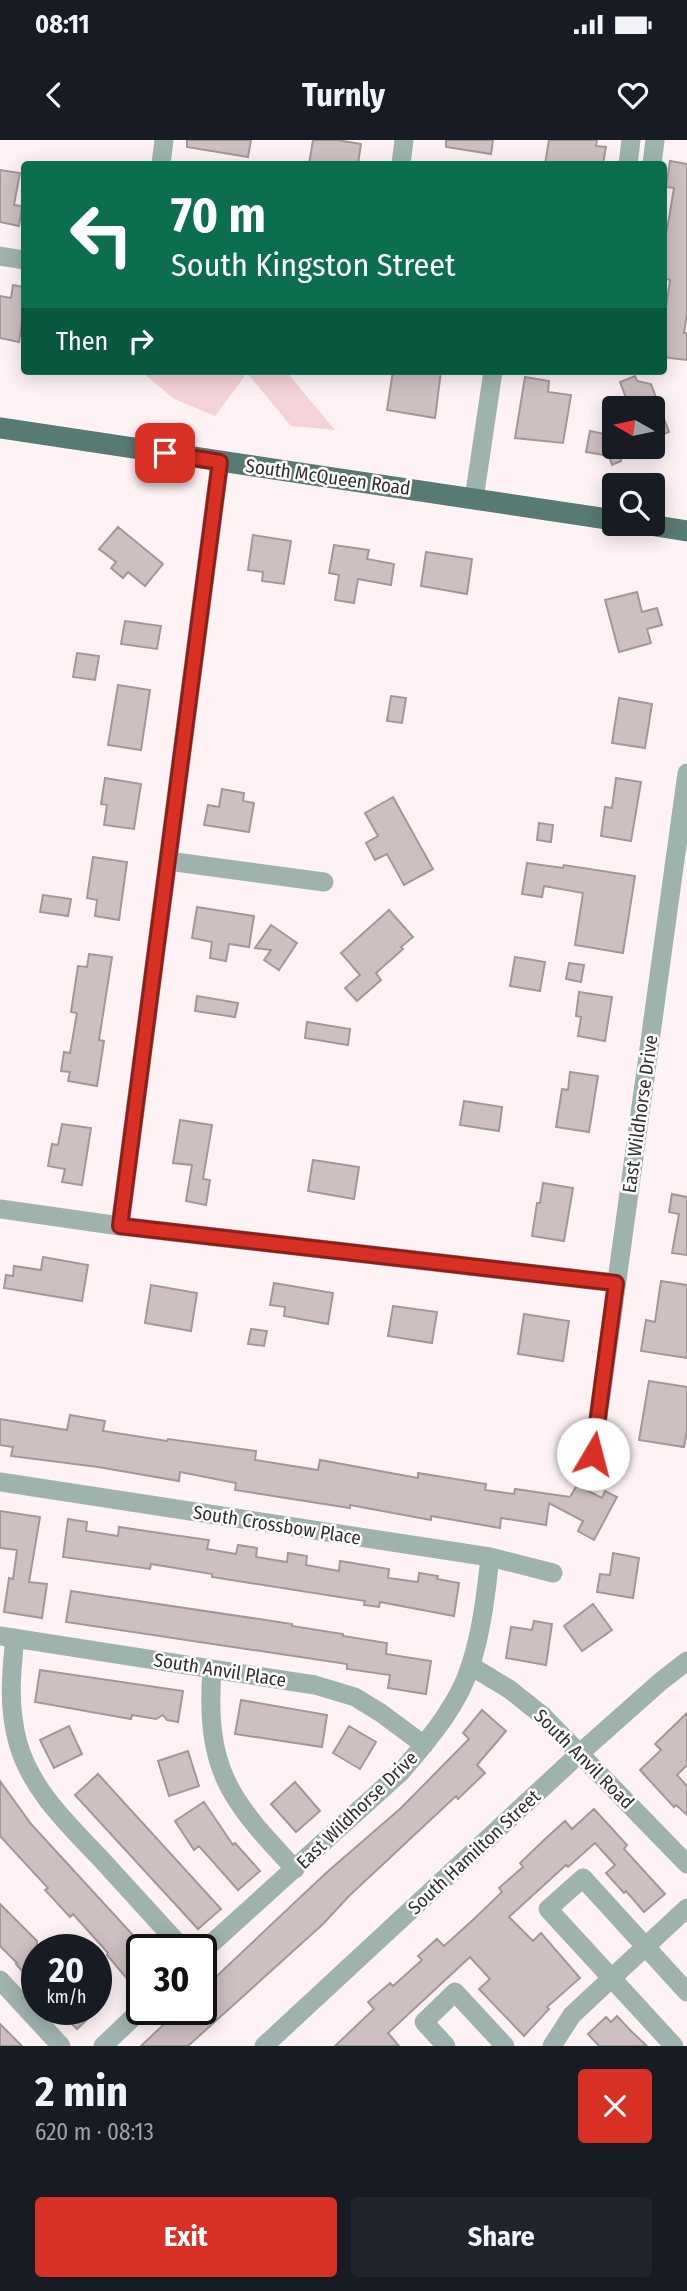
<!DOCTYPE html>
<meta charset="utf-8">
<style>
body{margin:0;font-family:"Fira Sans Condensed",sans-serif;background:#20242c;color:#f1f3f6;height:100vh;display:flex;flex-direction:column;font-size:26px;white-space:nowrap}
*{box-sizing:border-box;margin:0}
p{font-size:23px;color:#9ea1a6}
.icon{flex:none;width:38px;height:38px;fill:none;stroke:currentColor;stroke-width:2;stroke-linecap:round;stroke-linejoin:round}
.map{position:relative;height:1906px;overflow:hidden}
.sheet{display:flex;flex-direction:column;background:#171b24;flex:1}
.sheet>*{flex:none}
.top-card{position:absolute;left:21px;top:21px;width:646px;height:214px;border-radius:7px;box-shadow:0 4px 18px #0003;background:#0b6e4f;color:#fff;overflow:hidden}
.needle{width:46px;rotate:279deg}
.controls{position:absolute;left:602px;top:256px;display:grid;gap:14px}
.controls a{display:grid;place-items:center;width:63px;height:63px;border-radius:7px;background:#171b24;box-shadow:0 4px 18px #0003;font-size:35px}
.speed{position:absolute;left:21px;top:1794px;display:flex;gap:14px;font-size:35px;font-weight:700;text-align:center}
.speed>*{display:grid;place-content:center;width:91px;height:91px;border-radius:50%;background:#171b24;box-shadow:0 4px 18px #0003;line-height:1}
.speed small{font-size:18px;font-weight:400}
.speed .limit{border:4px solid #111;border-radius:10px;background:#fff;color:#111}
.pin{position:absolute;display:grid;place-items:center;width:60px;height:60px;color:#fff;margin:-30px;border-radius:14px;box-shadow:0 4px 10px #0006}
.me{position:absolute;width:77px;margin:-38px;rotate:8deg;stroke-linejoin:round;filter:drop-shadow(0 0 5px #0008)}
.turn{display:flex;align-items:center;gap:24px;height:147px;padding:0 35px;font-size:32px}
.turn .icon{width:91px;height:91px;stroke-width:2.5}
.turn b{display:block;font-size:49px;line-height:60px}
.then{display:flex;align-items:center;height:66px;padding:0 35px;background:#0003;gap:14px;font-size:26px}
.round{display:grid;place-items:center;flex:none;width:74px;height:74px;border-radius:7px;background:#20242c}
.summary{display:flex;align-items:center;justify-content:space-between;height:119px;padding:0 35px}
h1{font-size:42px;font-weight:700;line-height:52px}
.button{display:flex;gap:14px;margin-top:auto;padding:14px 35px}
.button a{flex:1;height:80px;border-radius:7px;background:#d93025;color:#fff;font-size:28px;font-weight:700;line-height:80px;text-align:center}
.button a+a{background:#20242c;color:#f1f3f6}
.status{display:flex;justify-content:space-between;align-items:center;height:49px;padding:0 35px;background:#171b24;direction:ltr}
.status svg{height:19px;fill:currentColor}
header{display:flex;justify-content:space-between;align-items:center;height:91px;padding:0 35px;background:#171b24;font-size:32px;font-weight:700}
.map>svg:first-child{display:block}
</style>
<div class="status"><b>08:11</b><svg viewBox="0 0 49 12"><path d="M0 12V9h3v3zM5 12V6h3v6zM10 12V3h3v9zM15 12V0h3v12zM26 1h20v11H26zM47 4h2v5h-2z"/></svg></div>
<header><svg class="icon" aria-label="back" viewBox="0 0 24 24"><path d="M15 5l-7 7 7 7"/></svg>Turnly<svg class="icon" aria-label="heart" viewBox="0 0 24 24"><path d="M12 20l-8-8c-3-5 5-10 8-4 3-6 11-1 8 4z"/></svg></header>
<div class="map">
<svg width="687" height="1906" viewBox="0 0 687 1906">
<rect width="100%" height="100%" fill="#fef2f4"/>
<!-- green -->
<path fill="#f3d3d7" d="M141 231H286L335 290 291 286 247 233 215 276 174 259Z"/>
<!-- building -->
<path fill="#cebfc1" stroke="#a59798" stroke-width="2" d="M187 0H251L248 17 187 7Z
M313 0H337L361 4 358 24H309Z
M446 0H493L491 14 446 7Z
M549 0H597L596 6 606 7 603 24H545Z
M670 21 687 24V173L684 193H687V220L663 217V188L670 140 663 138V89L667 90 674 48 666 47Z
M0 30 20 33 14 65 22 66 19 86 0 82Z
M13 145 24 147V170L19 202 0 198V156L11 158Z
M393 231H441L435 278 387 270Z
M635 236 637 241 651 244 669 292 653 298V268H602L626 258 620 242Z
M525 237 549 241 548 252 571 255 563 303 515 298Z
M590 291 614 296V306H623L621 321 612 325 609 316 586 312Z
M118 387 163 424 145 446 128 432 123 438 111 428 116 422 99 409Z
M253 395 291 401 284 444 262 441 263 432 248 430Z
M334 405 369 410 367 419 394 424 391 445 358 439 354 463 335 460 339 435 329 433Z
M426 412 472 419 467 454 421 446Z
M637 452 642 472 657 468 662 485 647 489 651 503 619 512 605 460Z
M125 481 161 486 157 509 121 504Z
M77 513 99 516 95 540 73 537Z
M118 545 150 550 141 610 108 605Z
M391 556 406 558 402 583 387 581Z
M619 558 652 564 645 608 612 603Z
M105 638 141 644 134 689 104 685 107 665 101 664Z
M616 638 641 642 631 701 601 696 605 667 612 668Z
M222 649 244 653 243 661 254 663 249 692 204 685 208 665 219 667Z
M393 657 433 729 404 745 387 714 375 720 366 703 378 696 365 673Z
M539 683 553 685 551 702 537 700Z
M93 717 127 722 119 780 95 776 97 760 87 758Z
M527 723 563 728 564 725 635 736 623 813 575 805 583 753 544 746 542 757 522 754Z
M43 755 71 759 68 776 40 772Z
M197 767 254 776 249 807 229 804 226 821 210 818 212 802 192 798Z
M389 770 413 797 401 807 403 809 376 833 381 840 357 861 345 848 360 835 341 813Z
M271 785 297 803 279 830 264 820 271 810 255 808Z
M89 814 112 817 99 900 104 901 97 946 68 941 70 932 61 931 64 912 70 913 77 873 71 872 78 826 87 827Z
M515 817 545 822 540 851 510 846Z
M569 823 584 825 581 842 566 839Z
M579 852 612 857 605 901 578 896 581 877 576 876Z
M197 856 238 863 235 877 195 871Z
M307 882 350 889 348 905 305 898Z
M570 932 598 936 589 992 556 987 562 949 568 950Z
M464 961 502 967 499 991 460 985Z
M180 980 212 985 203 1039 210 1040 206 1065 186 1061 192 1025 173 1023Z
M62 984 91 988 82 1045 62 1042 65 1029 48 1026 52 1004 58 1005Z
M313 1020 359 1027 354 1059 308 1051Z
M543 1043 573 1048 564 1101 532 1096 537 1063H540Z
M672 1054 687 1057V1115L672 1113 679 1074 669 1072Z
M43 1117 88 1125 82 1161 4 1148 6 1135 13 1136 14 1126 41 1130Z
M661 1141 687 1145V1218L641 1211 646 1180 655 1182Z
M274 1143 333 1153 328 1184 284 1176 285 1167 270 1165Z
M151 1145 197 1153 191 1191 145 1183Z
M393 1166 437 1172 432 1203 388 1196Z
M524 1174 569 1181 563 1221 518 1214Z
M251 1189 267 1191 264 1206 248 1204Z
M649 1241 687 1247V1290L684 1307 639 1300Z
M70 1275 105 1281 103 1291 167 1301 168 1299 256 1311 255 1320 318 1330 320 1320 418 1338V1333L486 1344 485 1350 514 1354 515 1349 570 1357 577 1345 602 1358 605 1351 617 1357 594 1400 578 1391 583 1381 549 1363 546 1385 501 1378 500 1388 431 1376V1380L350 1365V1368L235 1350 236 1343 180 1332 179 1341 98 1327 11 1316 13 1307 0 1305V1279L67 1290Z
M0 1371 40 1377 29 1442 47 1444 42 1478 4 1472 9 1438 13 1439 17 1410 0 1408Z
M68 1379 87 1382 86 1391 118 1396 119 1387 173 1395 209 1400 207 1409 236 1414 238 1405 257 1408 256 1417 287 1422 288 1413 307 1416 306 1425 339 1431 340 1421 389 1429 388 1438 418 1442 419 1433 438 1436 437 1439 459 1443 454 1476 380 1462 379 1467 364 1465 365 1461 212 1437V1434L151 1424 150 1429 63 1417Z
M613 1413 639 1418 633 1458 597 1452 600 1434 610 1435Z
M71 1451 292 1484V1486L343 1494V1496L387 1503 386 1514 431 1521 426 1554 388 1548 390 1535 347 1529V1524L66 1482Z
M593 1464 612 1490 582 1511 564 1486Z
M534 1481 552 1484 546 1525 506 1518 511 1487 532 1490Z
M40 1530 183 1551 178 1582 167 1580 163 1575 156 1579 132 1575 131 1579 35 1562Z
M241 1560 327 1575 322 1607 235 1594Z
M482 1570 506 1591 477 1625 485 1633 458 1659 456 1656 349 1756 323 1784 188 1906H141L180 1869H201V1851L326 1733 401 1668 469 1599 463 1593Z
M687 1573V1625L677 1635 687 1646V1675L676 1665 674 1667 640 1630 661 1610 655 1604Z
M69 1586 82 1614 54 1628 40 1600Z
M349 1586 376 1602 360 1629 333 1613Z
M188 1611 199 1646 169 1656 158 1621Z
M98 1634 221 1769 198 1789 75 1655Z
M0 1641 31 1684 142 1805V1831L130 1842 107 1815 108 1813 73 1774 70 1777 45 1750 48 1748 0 1696Z
M295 1642 320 1671 296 1692 271 1664Z
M204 1662 233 1705 235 1703 260 1731 238 1750 199 1706 194 1710 175 1681Z
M594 1669 627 1705 624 1709 665 1754 644 1772 626 1751 624 1753 606 1733 615 1725 595 1703 568 1727 566 1725 509 1777 533 1801 541 1793 580 1838 547 1867 549 1869 524 1896 479 1849 490 1839 470 1817 388 1893 399 1906H335L374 1869 368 1862 390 1843 393 1846 422 1820 418 1816 437 1799 444 1806 474 1779 502 1752 499 1748 523 1727 520 1723 544 1700 565 1681 572 1689Z
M0 1764 37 1801V1848L16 1824 17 1823 0 1806Z
M57 1869H98L77 1889Z
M617 1876 631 1891 647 1906H599L588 1894 606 1877 611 1882Z
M0 1884 22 1906H0Z"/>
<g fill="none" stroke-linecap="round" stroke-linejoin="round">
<!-- minor -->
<path stroke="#9fb3ae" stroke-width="19" d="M161 24 164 0
M401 24 404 0
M628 24 631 0
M652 24 655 0
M0 116 24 120
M474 359 493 231
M168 721 324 742
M0 1069 120 1086 616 1143
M120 1086 220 322
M593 1314 687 633
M0 1342 490 1417 553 1433
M0 1496 315 1545 355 1557 381 1573 424 1605
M15 1498C11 1534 8 1567 18 1603 31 1650 69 1685 101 1719 128 1749 156 1779 184 1810
M471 1526 509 1549 543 1576 687 1724
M212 1529C205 1630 229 1659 295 1729
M201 1813 401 1632C428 1600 459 1565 471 1524 482 1490 486 1453 490 1417
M0 1840 61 1906
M103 1906 142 1869
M264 1906 579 1614 660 1542 687 1521
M446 1906 424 1882 455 1852 505 1906
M552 1906 572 1875 687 1768
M674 1906 548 1769 583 1738 687 1852"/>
<!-- major -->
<path stroke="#577a73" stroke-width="21" d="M0 288 614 380
M637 383 687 391"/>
</g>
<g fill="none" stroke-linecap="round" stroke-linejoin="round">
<!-- route casing -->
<g stroke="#8d1f18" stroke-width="18">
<path id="route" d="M165 313 220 322 120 1086 616 1143 593 1314"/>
</g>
<!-- route -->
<use href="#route" stroke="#d93025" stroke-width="12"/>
</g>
<g text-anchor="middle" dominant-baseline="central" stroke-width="5" stroke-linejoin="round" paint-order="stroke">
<!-- street labels -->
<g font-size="19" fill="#342e2f" stroke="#fff">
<text transform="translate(328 337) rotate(8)">South McQueen Road</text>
<text transform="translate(640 974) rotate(-82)">East Wildhorse Drive</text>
<text transform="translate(277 1385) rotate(9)">South Crossbow Place</text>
<text transform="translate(220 1530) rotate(9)">South Anvil Place</text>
<text transform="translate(584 1619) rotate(45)">South Anvil Road</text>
<text transform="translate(357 1670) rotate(-44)">East Wildhorse Drive</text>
<text transform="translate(474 1712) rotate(-43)">South Hamilton Street</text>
</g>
</g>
</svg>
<div class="controls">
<a><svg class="needle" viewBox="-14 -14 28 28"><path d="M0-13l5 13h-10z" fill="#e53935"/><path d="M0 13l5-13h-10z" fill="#9ea1a6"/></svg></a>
<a><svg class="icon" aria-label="search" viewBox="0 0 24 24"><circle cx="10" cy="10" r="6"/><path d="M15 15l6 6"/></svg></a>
</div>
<div class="speed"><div>20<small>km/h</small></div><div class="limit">30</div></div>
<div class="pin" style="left:165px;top:313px;background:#d93025"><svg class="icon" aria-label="arrive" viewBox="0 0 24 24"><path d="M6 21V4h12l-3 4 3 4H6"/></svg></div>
<svg class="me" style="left:593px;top:1314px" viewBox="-20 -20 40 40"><circle r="19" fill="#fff"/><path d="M0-13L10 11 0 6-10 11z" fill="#d93025"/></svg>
<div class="top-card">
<div class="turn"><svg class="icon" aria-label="left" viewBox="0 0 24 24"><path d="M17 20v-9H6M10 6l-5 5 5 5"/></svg><div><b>70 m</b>South Kingston Street</div></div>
<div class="then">Then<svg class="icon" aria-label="right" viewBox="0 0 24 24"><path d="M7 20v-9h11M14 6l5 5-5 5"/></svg></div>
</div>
</div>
<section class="sheet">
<div class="summary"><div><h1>2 min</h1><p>620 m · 08:13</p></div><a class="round" style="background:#d93025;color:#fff"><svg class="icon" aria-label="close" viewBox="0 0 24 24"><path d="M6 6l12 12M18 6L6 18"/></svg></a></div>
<div class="button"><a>Exit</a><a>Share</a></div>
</section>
